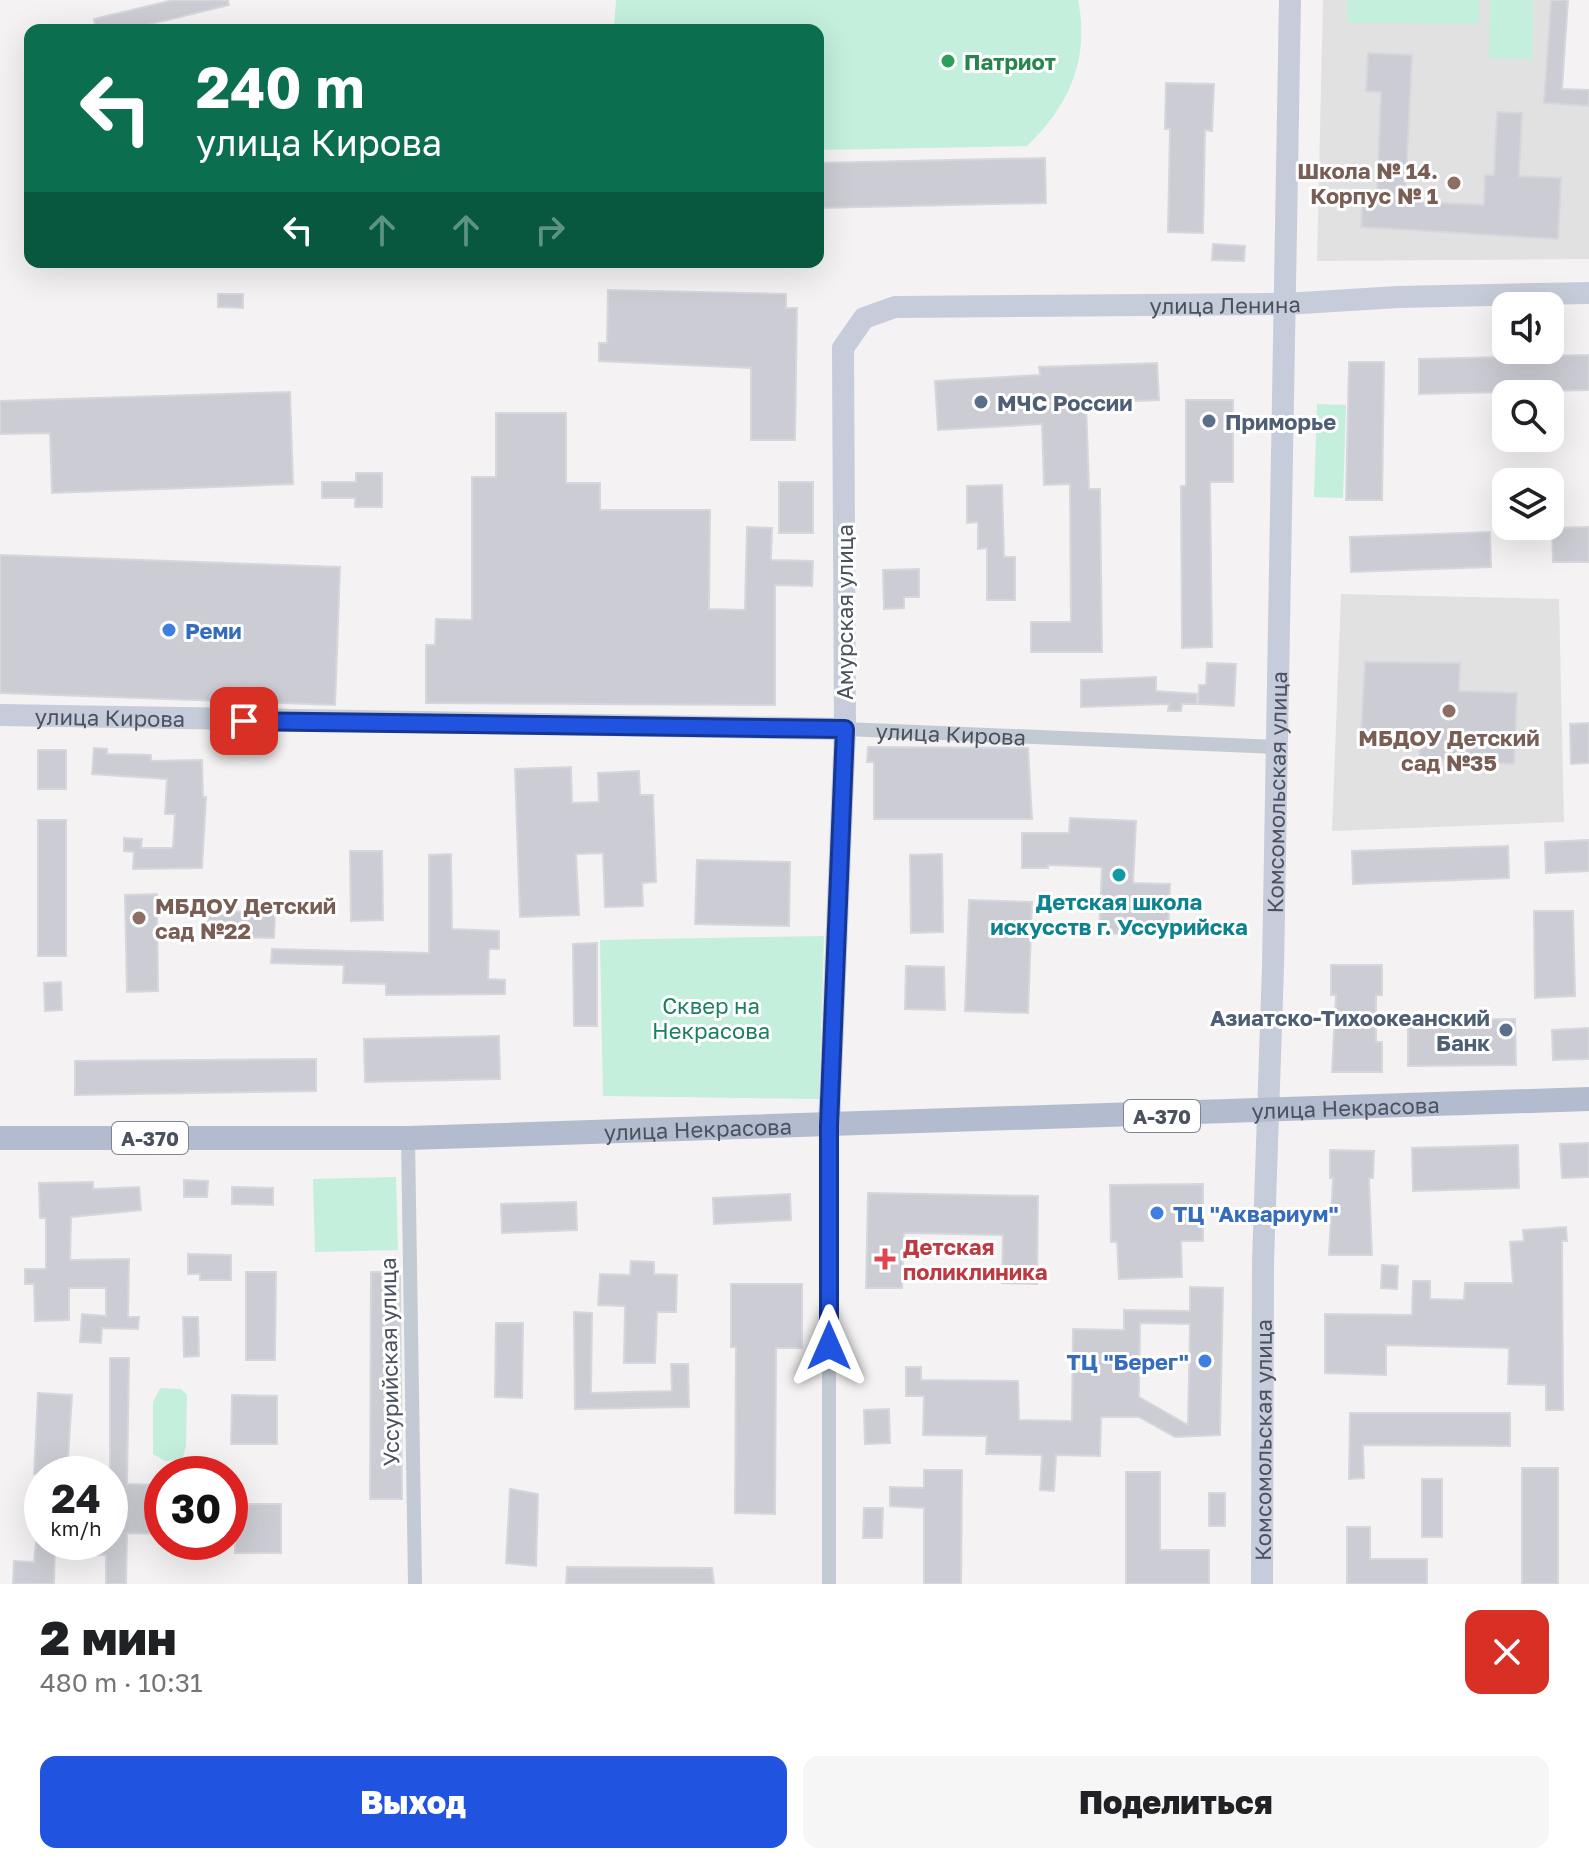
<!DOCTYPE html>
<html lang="ru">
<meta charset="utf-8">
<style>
body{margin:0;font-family:"Golos Text",sans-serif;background:#f6f6f6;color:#202124;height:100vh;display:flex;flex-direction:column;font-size:30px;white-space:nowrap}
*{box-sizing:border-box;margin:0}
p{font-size:26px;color:#757577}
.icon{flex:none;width:44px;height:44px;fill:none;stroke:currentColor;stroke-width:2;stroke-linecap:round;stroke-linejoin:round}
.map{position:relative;height:1584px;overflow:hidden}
.drawer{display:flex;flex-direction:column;background:#fff;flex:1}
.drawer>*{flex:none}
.hud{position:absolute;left:24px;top:24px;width:800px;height:244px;border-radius:16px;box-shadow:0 8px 32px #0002;background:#0b6e4f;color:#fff;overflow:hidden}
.buttons{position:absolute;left:1492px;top:292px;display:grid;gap:16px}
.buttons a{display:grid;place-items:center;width:72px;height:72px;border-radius:16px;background:#fff;box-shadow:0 8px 32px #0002;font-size:40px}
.speed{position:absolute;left:24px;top:1456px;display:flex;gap:16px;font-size:40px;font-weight:700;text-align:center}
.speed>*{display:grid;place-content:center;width:104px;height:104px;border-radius:50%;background:#fff;box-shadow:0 8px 32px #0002;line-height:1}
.speed small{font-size:20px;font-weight:400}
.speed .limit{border:12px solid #d22;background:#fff;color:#111}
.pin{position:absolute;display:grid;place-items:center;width:68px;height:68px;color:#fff;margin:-34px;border-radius:16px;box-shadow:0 4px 12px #0006}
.me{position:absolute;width:88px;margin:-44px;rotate:0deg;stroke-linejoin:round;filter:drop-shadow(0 0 6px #0008)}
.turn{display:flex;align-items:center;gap:28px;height:168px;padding:0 40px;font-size:36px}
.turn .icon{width:104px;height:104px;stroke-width:2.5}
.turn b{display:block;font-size:56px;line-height:68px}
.lanes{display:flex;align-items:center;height:76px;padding:0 40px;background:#0003;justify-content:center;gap:40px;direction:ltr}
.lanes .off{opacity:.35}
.round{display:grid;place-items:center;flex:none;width:84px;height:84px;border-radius:16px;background:#f6f6f6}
.summary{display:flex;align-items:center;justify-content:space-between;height:136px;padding:0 40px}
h1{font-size:48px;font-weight:800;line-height:60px}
.button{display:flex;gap:16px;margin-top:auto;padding:16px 40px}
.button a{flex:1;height:92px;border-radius:16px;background:#2053e0;color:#fff;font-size:32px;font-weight:800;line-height:92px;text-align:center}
.button a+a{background:#f6f6f6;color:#202124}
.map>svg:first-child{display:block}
</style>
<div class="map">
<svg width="1589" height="1584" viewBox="0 0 1589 1584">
<rect width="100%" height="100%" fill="#f4f2f2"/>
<!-- education -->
<path fill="#e2e1e1" d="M1323 0H1551L1544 103 1589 106V259L1317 261Z
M1341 594 1559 599 1564 822 1332 831Z"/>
<!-- green -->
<path fill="#c3efdc" d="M616 0H1078C1090 59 1069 106 1027 146L818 150V30H614Z
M1347 0H1479V24L1347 23Z
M1490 0H1533L1532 59H1489Z
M1317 404 1346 405 1343 498 1314 497Z
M824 936 819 1099 603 1096 600 940Z
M396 1177 398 1250 315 1252 313 1179Z
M160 1388 181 1389 187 1395 186 1446 182 1460 165 1461 153 1454V1402Z"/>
<!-- building -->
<path fill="#cccdd4" stroke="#d6d7dd" stroke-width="2" fill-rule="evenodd" d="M173 0H228L229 5 126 30H96L94 19Z
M1551 0H1568L1562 89 1589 90V106L1544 103Z
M1368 53 1412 55 1405 201 1484 205 1485 175H1494L1497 112 1522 113 1519 176 1561 178 1558 239 1361 227 1363 191H1377L1381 92 1366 91Z
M1166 83 1214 84 1212 131 1205 130 1203 233 1168 232 1170 129H1165Z
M1045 158 1046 203 818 208V163Z
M1213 244 1245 246 1244 261 1212 260Z
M608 290 786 294V308H797L795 440H751V368L599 361V343H607Z
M218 294H243V308L218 307Z
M1589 355V390L1419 394V359Z
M1349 362H1384L1382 500H1346Z
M1157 363 1159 400 1086 403 1089 489H1100L1102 652H1031V622H1071L1070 484 1044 485 1042 424 938 430 935 381 1040 375 1039 367Z
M290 392 293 484 52 493 50 433 0 434V401Z
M1186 400H1233V482H1210L1212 647 1182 648 1181 486H1186Z
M496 413H566V483H600V510H710L709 609 745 610 747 527 772 528 771 560 813 561 812 586 775 585V705L426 703V645H435L436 619 472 620V477H496Z
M356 473H382V507H355V498H322V482H356Z
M779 482H813V533H779Z
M1002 485 1004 557H1015V600H987V548L978 549V522L967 523V486Z
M1589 527V562H1553L1552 528Z
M1490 532 1491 567 1351 572 1350 537Z
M0 555 340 567 335 705 0 693Z
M919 569V597H904V608L884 609 883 570Z
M1365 662 1460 663 1459 691 1517 693 1514 764 1419 759 1420 736 1361 733Z
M1207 663 1236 664 1234 706 1198 704 1199 685H1206Z
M1156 677V691L1197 694V704H1182L1181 711H1168L1169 704 1081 707V680Z
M1589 723V763L1571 764 1570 724Z
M868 747 1028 748 1032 819H874V762H867Z
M94 748 107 749V754L151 755V761L202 760 203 797H206L202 868 133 869 134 852 124 851V838L142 839 141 848H173L175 814H165L167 779 92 774Z
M38 750H66V789H38Z
M571 767 572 803 599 802 598 773 639 771 640 795H653L656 882 642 883 643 906 605 907 603 853 576 854 579 915 520 917 515 769Z
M1070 818 1136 821 1133 883 1170 884 1168 936 1099 933 1102 867 1048 865V868H1022V833H1069Z
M38 820H66V956H38Z
M1589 840V871L1546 873 1545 842Z
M1508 846 1509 878 1353 884 1352 851Z
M350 851H382L383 920 351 921Z
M451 854 452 929 499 931V949H489L488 979 505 980V994L386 995V984L343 983 344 965 271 963 272 949 429 953V855Z
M942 854 943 932 911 933 910 855Z
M697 860 790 862 789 926 695 924Z
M157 894 158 991 127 992 125 895Z
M969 900 1032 902 1028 1013 965 1011Z
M208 910 275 913 274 938 207 936Z
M1534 911H1573L1575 996 1535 998Z
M597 943V1026H574L573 944Z
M1331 965H1382V995H1376V1042H1382V1072H1332L1336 995H1331Z
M906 966 944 967 945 1010 905 1009Z
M61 982 62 1010 45 1011 44 983Z
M1515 1019 1516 1065 1408 1066V1020Z
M1589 1028V1059L1553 1060 1552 1030Z
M499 1036 500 1079 365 1082 364 1039Z
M316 1059V1091L75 1095V1061Z
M1589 1143V1177L1562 1178 1560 1144Z
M1518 1145 1519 1188 1413 1191 1412 1148Z
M1330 1150 1374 1151 1373 1178H1369L1372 1255H1329L1333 1178H1330Z
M184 1180 208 1181 207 1197H184Z
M93 1182V1189L139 1187 141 1210 71 1217 70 1260 129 1259 128 1317H139L138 1329 102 1328 101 1343 80 1342 82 1314 106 1316V1288H69V1320L35 1321 34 1284H25V1269H46V1218H40L39 1183Z
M1203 1184V1241H1181L1182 1277 1119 1279 1117 1242H1111L1110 1185Z
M232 1187 273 1188V1205L232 1204Z
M868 1193 1038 1196 1037 1284 1002 1283 1003 1235 904 1233 902 1288H866Z
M790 1194 791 1220 714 1224 713 1198Z
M576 1202 577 1230 502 1233 501 1204Z
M1566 1227 1567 1241H1562L1563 1410H1546V1385L1508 1384 1509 1348 1386 1345V1375L1325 1373V1314L1412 1315 1413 1281H1430V1299L1464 1300 1465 1283H1513L1510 1242 1524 1241 1523 1230Z
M188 1254 231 1255V1280H200V1274H188Z
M631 1261 654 1262V1274L677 1275 676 1312H657L655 1363H624L625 1306 598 1305 600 1274 630 1275Z
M1382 1265 1398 1266 1397 1289 1381 1288Z
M246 1272H276L275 1360H246Z
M371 1272H400L402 1499H370Z
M731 1284H802V1348H776L775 1514 735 1513 736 1347H731Z
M1190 1287 1223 1288 1220 1435 1175 1437 1139 1417H1101L1100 1456 1056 1455 1054 1491 1040 1490 1042 1455 986 1454 987 1436 923 1435 924 1396H906V1367H921V1380L1018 1381 1019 1420 1072 1421 1073 1329 1124 1330V1310L1190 1311ZM1140 1323 1190 1324 1188 1425 1139 1397Z
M574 1312 592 1313 591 1393 672 1391 671 1364H688L689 1407 575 1409Z
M183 1317H198L199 1356 184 1357Z
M496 1323H523L522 1398 495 1397Z
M110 1358H129L127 1484 162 1485V1534L127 1533 126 1584H106V1555L64 1553 65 1542H110Z
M38 1393 72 1395 67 1474H34Z
M232 1395 277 1396V1444H231Z
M889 1409 890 1443 865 1444 864 1410Z
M1350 1413H1510V1446L1363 1445 1364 1478 1349 1479Z
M1522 1468H1558V1584H1522Z
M924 1470H962L961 1584H924V1508L890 1506V1487L924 1488Z
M1126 1472H1160V1550H1209V1584H1126Z
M1422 1479H1442V1537H1422Z
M510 1489 538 1494 536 1566 506 1563Z
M1209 1493H1225V1526H1209Z
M235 1504H281V1553H235Z
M864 1508H883L882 1538H863Z
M1347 1527H1370V1559H1427V1584H1347Z
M36 1542H55L54 1584H13L14 1561 34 1562Z
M567 1567 712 1568 714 1584H566Z"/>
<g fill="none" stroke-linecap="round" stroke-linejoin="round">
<!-- street -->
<g stroke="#c3cad3" stroke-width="14">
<path id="s1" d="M845 729 1277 747"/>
<path d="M829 1126V1584"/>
<path d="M408 1138 415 1584"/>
</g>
<!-- secondary -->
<g stroke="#c6ccd9" stroke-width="22">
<path id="s2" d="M0 715 845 729"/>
<path id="s3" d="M829 1126 845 729 843 348 864 318 895 307 1285 304 1398 297 1589 293"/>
<path id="s4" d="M1262 1584 1263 1262 1273 967 1290 0"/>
</g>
<!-- primary -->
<path stroke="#b3bccf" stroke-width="24" id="s5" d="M0 1138H408L1589 1099"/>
</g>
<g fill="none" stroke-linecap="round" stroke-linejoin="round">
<!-- route casing -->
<g stroke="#153692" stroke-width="20">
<path id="route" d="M244 721 845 729 829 1126V1346"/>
</g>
<!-- route -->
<use href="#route" stroke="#2053e0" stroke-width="14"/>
</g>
<!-- markers -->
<circle fill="#2e9e5b" stroke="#fff" stroke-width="3" cx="948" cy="61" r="8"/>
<g fill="#8d6e63" stroke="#fff" stroke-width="3">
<circle cx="1454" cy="183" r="8"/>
<circle cx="1449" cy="711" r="8"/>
<circle cx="139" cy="918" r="8"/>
</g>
<g fill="#5c6f8a" stroke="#fff" stroke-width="3">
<circle cx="981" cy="402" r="8"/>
<circle cx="1209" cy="421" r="8"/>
<circle cx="1506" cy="1030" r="8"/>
</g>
<g fill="#3f7fe0" stroke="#fff" stroke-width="3">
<circle cx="169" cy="630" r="8"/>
<circle cx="1157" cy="1213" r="8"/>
<circle cx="1205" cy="1361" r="8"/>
</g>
<circle fill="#0f9aa8" stroke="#fff" stroke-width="3" cx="1119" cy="875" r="8"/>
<path fill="#e0444e" stroke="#fff" stroke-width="3" d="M881 1247h8v8h8v8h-8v8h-8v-8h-8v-8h8z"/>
<g text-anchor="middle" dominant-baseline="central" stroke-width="6" stroke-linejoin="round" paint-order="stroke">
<!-- shield labels -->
<g fill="#fff" stroke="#80868f" stroke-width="2">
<rect x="1124" y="1100" width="76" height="32" rx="6"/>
<rect x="112" y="1122" width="76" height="32" rx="6"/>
</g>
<g font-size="20" font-weight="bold" fill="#4a525f">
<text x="1162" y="1116">А-370</text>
<text x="150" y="1138">А-370</text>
</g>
<!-- leisure labels -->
<g font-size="22" font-weight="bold" fill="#27864d" stroke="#fff" text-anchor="start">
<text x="964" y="61">Патриот</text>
</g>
<!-- education labels -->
<g font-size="22" font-weight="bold" fill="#785e54" stroke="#fff" text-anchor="end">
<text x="1438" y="170">Школа № 14.<tspan x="1438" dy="25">Корпус № 1</tspan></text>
<text x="1449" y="737" text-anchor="middle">МБДОУ Детский<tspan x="1449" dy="25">сад №35</tspan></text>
<text x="155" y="905" text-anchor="start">МБДОУ Детский<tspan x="155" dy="25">сад №22</tspan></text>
</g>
<!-- street labels -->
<g font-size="22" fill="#4a525f" stroke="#fff">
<text stroke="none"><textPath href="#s3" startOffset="1178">улица Ленина</textPath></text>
<text transform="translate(844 612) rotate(-90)">Амурская улица</text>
<text stroke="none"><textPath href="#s2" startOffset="110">улица Кирова</textPath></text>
<text stroke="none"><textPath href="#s1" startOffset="106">улица Кирова</textPath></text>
<text stroke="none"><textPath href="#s4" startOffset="792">Комсомольская улица</textPath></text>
<text stroke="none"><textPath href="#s5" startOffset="1346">улица Некрасова</textPath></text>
<text stroke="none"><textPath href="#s5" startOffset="698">улица Некрасова</textPath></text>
<text transform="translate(389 1362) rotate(-91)">Уссурийская улица</text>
<text stroke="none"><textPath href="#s4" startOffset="144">Комсомольская улица</textPath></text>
</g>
<!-- service labels -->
<g font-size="22" font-weight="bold" fill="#4e5e75" stroke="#fff" text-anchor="start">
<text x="997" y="402">МЧС России</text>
<text x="1225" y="421">Приморье</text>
<text x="1490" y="1017" text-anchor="end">Азиатско-Тихоокеанский<tspan x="1490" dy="25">Банк</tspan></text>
</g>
<!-- shop labels -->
<g font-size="22" font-weight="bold" fill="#366cbe" stroke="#fff" text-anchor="start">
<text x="185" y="630">Реми</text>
<text x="1173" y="1213">ТЦ "Аквариум"</text>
<text x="1189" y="1361" text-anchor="end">ТЦ "Берег"</text>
</g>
<!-- culture labels -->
<g font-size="22" font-weight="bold" fill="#0d838f" stroke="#fff">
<text x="1119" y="901">Детская школа<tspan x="1119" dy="25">искусств г. Уссурийска</tspan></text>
</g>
<!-- park labels -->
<g font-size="22" fill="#1b805f" stroke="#fff">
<text x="711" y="1005">Сквер на<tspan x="711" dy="25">Некрасова</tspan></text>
</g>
<!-- health labels -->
<g font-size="22" font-weight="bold" fill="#be3a42" stroke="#fff" text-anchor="start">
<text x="903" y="1246">Детская<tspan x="903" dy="25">поликлиника</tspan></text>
</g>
</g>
</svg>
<div class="buttons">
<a><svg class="icon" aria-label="sound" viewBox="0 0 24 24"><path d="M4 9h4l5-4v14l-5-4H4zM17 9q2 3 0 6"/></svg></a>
<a><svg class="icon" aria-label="search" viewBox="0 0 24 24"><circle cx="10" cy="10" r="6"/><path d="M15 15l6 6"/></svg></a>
<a><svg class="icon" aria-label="layers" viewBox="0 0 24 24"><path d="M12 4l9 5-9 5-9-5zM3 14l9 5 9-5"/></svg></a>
</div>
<div class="speed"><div>24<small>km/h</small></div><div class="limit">30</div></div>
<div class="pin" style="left:244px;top:721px;background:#d93025"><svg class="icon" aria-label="arrive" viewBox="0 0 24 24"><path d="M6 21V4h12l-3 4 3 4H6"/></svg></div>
<svg class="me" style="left:829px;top:1346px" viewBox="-20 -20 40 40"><path d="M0-17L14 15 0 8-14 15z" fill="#2053e0" stroke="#fff" stroke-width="4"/></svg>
<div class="hud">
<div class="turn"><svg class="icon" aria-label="left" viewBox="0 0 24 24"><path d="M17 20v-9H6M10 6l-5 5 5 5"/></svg><div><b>240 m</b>улица Кирова</div></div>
<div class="lanes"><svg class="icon" aria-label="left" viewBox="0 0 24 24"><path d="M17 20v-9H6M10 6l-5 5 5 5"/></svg><svg class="icon off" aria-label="ahead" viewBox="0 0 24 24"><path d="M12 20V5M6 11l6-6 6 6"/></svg><svg class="icon off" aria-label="ahead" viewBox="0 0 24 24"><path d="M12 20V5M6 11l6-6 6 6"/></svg><svg class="icon off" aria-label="right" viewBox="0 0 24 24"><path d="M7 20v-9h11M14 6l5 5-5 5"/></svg></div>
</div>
</div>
<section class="drawer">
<div class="summary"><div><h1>2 мин</h1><p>480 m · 10:31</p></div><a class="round" style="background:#d93025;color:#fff"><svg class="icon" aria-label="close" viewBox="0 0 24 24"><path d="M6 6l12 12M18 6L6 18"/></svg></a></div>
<div class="button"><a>Выход</a><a>Поделиться</a></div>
</section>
